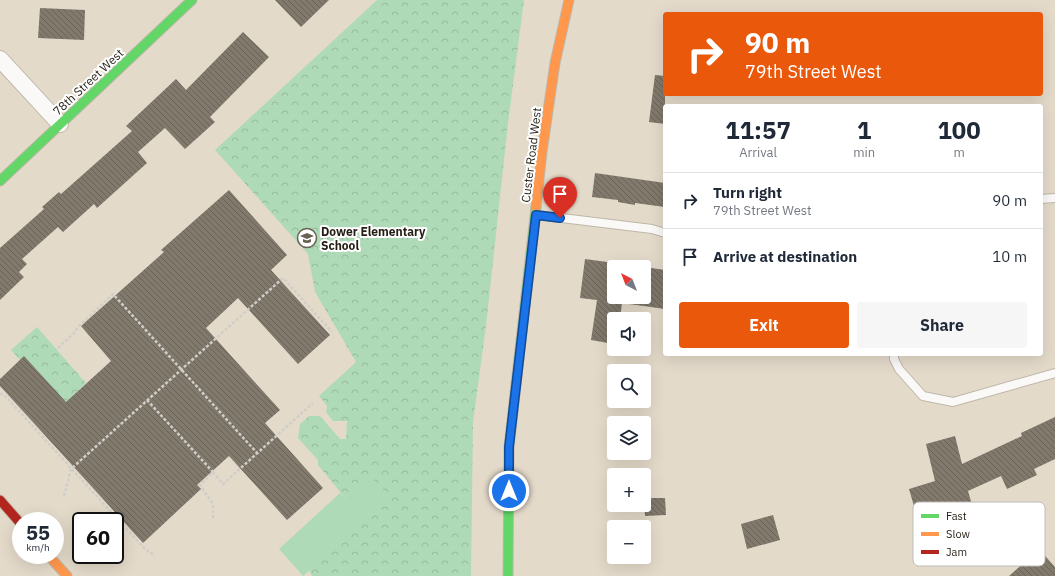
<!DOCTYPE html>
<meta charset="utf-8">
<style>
body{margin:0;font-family:"IBM Plex Sans",sans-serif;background:#f6f6f7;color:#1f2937;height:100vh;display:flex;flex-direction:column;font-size:15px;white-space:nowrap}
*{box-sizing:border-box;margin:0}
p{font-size:13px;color:#747a83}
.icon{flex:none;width:22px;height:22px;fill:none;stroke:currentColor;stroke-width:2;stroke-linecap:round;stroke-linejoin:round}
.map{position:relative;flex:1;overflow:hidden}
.side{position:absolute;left:663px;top:104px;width:380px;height:252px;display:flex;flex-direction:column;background:#fff;border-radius:4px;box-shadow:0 4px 16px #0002}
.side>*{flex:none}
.banner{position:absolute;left:663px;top:12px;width:380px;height:84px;border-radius:4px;box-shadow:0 4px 16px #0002;background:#ea580c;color:#fff;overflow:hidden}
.needle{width:26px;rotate:318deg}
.controls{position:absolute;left:607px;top:260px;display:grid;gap:8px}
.controls a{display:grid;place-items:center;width:44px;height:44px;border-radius:4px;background:#fff;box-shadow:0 4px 16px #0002;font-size:20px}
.speed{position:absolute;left:12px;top:512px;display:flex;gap:8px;font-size:20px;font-weight:700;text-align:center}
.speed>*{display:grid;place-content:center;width:52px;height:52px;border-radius:50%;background:#fff;box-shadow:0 4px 16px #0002;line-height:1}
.speed small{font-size:10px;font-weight:400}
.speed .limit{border:2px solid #111;border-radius:6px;background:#fff;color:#111}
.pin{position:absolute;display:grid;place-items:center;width:34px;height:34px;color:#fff;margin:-41px -17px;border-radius:50% 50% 50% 0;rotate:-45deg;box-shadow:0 0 4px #0007}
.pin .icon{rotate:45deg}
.me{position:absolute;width:44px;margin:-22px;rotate:0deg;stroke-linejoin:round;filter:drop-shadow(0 0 3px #0008)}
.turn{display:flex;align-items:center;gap:14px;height:84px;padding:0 16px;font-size:18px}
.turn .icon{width:52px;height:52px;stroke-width:2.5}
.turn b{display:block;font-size:28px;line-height:34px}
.eta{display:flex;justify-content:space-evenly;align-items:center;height:68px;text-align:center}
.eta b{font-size:24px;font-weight:800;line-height:28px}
.primary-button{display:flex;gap:8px;margin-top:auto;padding:8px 16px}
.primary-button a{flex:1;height:46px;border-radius:4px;background:#ea580c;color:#fff;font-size:16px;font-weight:800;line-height:46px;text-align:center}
.primary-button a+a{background:#f6f6f7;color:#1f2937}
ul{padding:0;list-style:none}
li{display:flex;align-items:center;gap:12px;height:56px;padding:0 16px;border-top:1px solid #e0e1e3}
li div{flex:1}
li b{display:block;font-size:15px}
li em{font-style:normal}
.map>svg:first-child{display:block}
</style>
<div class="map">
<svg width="1055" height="576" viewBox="0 0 1055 576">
<defs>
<pattern id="park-crowns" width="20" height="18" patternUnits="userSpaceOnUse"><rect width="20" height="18" fill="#afdab8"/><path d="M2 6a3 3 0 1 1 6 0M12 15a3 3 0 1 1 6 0" fill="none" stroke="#96bb9d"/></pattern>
<pattern id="building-back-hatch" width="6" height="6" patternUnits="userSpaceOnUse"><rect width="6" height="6" fill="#80796c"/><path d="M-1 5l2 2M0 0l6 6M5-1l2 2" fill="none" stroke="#696358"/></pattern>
</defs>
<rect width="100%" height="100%" fill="#e4daca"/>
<!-- park -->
<path fill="url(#park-crowns)" d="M377 0H524L508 123 486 326 473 422 471 576H312L309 570 389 497 346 499 318 465V460L298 438 300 424 309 416H320L340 439H346L347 421H333L326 412 327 406 319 396 356 362 315 292 308 254 215 150Z
M37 327 86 383 66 402 20 360 11 350Z"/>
<!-- pitch -->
<path fill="#afdab8" d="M371 477 390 497 303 576 279 549 340 493 346 499Z"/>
<!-- building -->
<path fill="url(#building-back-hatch)" d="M275 0H329L301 27Z
M40 8 85 10 84 40 38 38Z
M243 32 269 57 210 117 215 122 185 149 165 128 138 152 147 163 97 208 94 204 63 232 58 227 22 259 27 264 19 272 24 277 0 300V248L44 209 42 207 59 192 61 194 132 131 126 126 176 79 186 90Z
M655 75 665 76V124L649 122Z
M595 173 665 183V207L635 203V205L618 202V200L592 197Z
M229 190 287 255 271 270 330 335 298 364 238 298 206 328 280 410 265 423 323 488 287 520 229 456 197 485 201 489 143 543 0 386V379L24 356 66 402 111 361 81 326 164 252 161 250Z
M585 259 644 267H614V297H644V267L665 270V309L622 303 620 319H614V344L591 340 597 300 580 298Z
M1055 417V459L1034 469 1037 475 1007 489 1001 476 968 491 973 508 944 516 941 506 916 513 909 489 935 481 926 444 955 436 962 464 1022 436 1021 433Z
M644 498H665L666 515 645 516Z
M773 515 780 540 747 549 741 524Z
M1039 549 1055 567V576H1009Z"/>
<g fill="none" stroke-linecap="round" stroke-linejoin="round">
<!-- lane casing -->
<g stroke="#beb7aa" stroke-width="10">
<path id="lane" d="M1041 199 1055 198
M537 215 652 229 665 233
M894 354V359L899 369 923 396 953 402 1055 373"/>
</g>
<!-- street casing -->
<g stroke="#beb7aa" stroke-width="18">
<path id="street" d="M0 59 60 124"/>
</g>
<!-- fast casing -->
<g stroke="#beb7aa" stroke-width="11">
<path id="fast" d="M0 181 192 0
M508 576 509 447 536 207"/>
</g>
<!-- slow casing -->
<g stroke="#beb7aa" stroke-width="11">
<path id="slow" d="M536 207 542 152 555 63 569 0
M48 555 67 576"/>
</g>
<!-- jam casing -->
<g stroke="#beb7aa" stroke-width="11">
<path id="jam" d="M0 500 21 524"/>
</g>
<!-- path -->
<path stroke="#d0cec9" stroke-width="2.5" stroke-dasharray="3 2" stroke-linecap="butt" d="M58 348 75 332 78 327 113 294 257 453
M0 394H3L8 399 144 548 155 556
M147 400 213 472 200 485 213 504V518
M213 472 223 484 313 403
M64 496 71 469 283 278 332 332
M16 545 21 550"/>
<!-- lane -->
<use href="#lane" stroke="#fbf9f7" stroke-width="8"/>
<!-- street -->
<use href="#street" stroke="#fbf9f7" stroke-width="16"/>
<!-- fast -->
<use href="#fast" stroke="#63d668" stroke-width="9"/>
<!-- slow -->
<use href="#slow" stroke="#ff974d" stroke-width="9"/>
<!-- jam -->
<use href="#jam" stroke="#b3261e" stroke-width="9"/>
</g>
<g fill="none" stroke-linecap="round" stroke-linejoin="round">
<!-- route casing -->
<g stroke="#114b97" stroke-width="10">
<path id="route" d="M509 491V447L536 215 560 218"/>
</g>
<!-- route -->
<use href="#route" stroke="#1a73e8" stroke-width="7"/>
</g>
<!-- icons -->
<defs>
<g id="school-ring" transform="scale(1)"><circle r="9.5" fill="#fff" stroke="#676053" stroke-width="1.5"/><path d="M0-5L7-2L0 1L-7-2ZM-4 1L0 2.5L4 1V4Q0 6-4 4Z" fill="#676053"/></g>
</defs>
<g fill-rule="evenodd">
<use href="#school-ring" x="307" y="238"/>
</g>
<g text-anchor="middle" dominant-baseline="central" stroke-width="4" stroke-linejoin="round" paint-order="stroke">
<!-- street labels -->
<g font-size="12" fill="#241e13" stroke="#fff">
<text transform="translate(88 82) rotate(-43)">78th Street West</text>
<text transform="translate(531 155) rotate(-83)">Custer Road West</text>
</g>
<!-- poi labels -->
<g font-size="12" font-weight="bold" fill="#241e13" stroke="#fff" text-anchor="start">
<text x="321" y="231">Dower Elementary<tspan x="321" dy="14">School</tspan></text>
</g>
</g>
<!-- legend -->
<rect x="913" y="502" width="132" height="64" rx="6" fill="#fff" stroke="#bdbcb8" stroke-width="1"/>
<rect x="921" y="514" width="18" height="4" fill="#63d668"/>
<rect x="921" y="532" width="18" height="4" fill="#ff974d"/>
<rect x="921" y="550" width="18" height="4" fill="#b3261e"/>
<g font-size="11" fill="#241e13">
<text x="946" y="520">Fast</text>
<text x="946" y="538">Slow</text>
<text x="946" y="556">Jam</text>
</g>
</svg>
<div class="controls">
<a><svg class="needle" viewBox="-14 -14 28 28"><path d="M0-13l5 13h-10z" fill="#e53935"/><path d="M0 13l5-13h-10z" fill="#747a83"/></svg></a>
<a><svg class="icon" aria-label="sound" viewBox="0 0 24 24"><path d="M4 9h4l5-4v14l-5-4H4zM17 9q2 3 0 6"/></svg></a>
<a><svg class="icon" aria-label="search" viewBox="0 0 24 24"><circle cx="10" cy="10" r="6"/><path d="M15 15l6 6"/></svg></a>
<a><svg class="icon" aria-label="layers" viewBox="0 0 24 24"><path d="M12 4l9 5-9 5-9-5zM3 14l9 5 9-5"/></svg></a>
<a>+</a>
<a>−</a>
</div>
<div class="speed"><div>55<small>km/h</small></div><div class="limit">60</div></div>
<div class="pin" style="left:560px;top:218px;background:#d93025"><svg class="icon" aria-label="arrive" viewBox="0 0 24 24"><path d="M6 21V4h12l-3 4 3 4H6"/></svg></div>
<svg class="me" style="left:509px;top:491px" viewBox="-20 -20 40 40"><circle r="17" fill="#1a73e8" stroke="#fff" stroke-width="3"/><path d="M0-11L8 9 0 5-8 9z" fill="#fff"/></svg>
<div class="banner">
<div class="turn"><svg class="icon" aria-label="right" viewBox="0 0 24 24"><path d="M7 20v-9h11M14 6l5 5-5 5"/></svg><div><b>90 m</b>79th Street West</div></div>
</div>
<section class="side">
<div class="eta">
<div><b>11:57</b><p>Arrival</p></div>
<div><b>1</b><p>min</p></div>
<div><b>100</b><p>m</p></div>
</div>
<ul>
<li><svg class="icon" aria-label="right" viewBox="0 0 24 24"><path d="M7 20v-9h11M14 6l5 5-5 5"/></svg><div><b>Turn right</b><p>79th Street West</p></div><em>90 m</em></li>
<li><svg class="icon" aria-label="arrive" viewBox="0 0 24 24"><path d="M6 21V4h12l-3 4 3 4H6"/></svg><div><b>Arrive at destination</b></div><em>10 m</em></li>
</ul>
<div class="primary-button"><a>Exit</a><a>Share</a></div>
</section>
</div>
